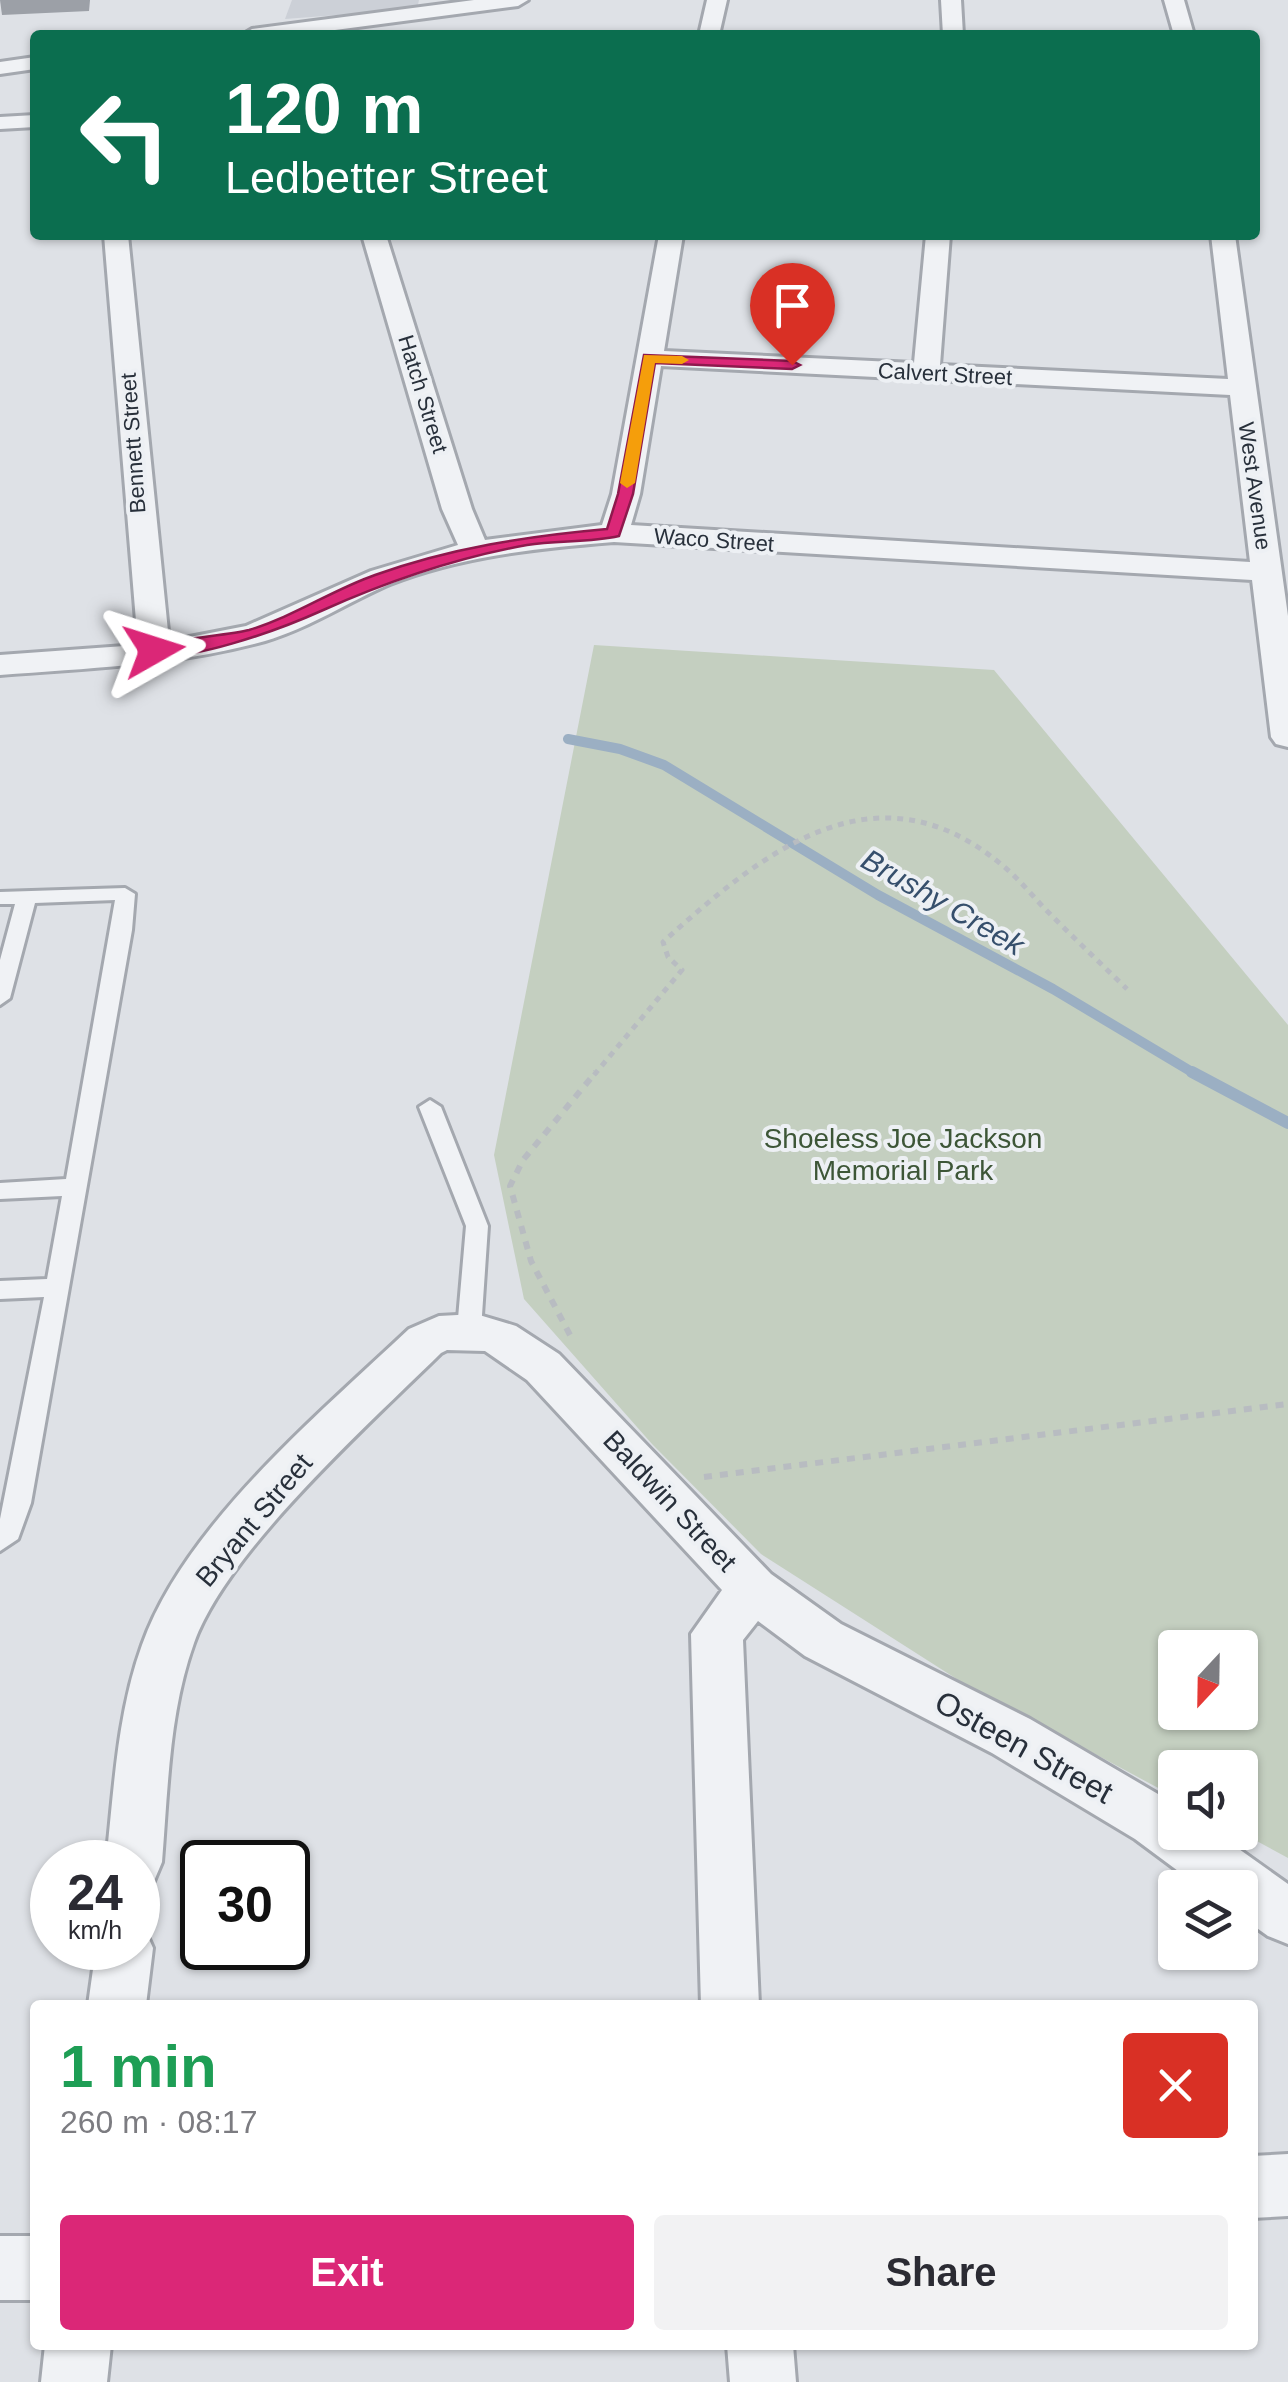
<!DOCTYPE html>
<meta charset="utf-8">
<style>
body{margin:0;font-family:Arial,sans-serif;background:#f2f2f3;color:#2b2b33;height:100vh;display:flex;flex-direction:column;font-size:38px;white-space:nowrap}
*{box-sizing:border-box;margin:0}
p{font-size:32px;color:#7c7c81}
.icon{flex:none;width:55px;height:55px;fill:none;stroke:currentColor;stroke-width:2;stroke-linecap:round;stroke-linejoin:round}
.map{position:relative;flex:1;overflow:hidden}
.drawer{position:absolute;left:30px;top:2000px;width:1228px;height:350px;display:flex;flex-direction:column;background:#fff;border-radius:10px;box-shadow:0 2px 8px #0004}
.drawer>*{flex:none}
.hud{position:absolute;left:30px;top:30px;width:1230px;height:210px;border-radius:10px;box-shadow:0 2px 8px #0004;background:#0b6e4f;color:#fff;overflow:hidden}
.needle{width:65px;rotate:202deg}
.buttons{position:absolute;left:1158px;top:1630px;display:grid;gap:20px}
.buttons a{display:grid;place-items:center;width:100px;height:100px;border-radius:10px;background:#fff;box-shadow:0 2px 8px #0004;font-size:50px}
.speed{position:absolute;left:30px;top:1840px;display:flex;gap:20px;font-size:50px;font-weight:700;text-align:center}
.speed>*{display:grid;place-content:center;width:130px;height:130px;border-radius:50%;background:#fff;box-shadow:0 2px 8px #0004;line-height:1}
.speed small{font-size:25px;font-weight:400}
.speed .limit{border:5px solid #111;border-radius:15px;background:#fff;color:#111}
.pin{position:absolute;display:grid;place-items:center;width:85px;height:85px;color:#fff;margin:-102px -42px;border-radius:50% 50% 50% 0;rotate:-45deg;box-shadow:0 0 10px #0007}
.pin .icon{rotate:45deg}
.me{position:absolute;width:110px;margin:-55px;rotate:84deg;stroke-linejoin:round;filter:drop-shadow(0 0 8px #0008)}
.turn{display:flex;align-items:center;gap:35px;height:210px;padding:0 30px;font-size:45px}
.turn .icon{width:130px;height:130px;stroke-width:2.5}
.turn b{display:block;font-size:70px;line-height:85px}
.round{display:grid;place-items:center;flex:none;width:105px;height:105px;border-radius:10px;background:#f2f2f3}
.summary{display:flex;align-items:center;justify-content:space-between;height:170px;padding:0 30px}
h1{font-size:60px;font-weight:700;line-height:75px;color:#1e9e55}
.action{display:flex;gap:20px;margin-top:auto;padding:20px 30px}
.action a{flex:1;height:115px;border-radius:10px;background:#db2777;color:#fff;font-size:40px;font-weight:700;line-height:115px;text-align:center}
.action a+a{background:#f2f2f3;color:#2b2b33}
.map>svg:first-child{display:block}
</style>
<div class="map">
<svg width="1288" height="2382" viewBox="0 0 1288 2382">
<rect width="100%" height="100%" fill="#dee1e6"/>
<!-- built -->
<path fill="#ccd0d7" d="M292 0H419L417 9 285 19Z"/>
<!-- green -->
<path fill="#c4cfc0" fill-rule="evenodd" d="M594 645 994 670 1288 1025V1858L1240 1832V1768H1175V1797L963 1683 761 1554 652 1444 524 1299 494 1155ZM1175 1648H1240V1712H1175Z"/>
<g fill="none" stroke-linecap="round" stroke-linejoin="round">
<!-- stream-far1 -->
<path stroke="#9bafc3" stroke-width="10" d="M568 739 620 749 664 765 878 895 1053 989 1197 1075"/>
<!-- stream -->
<path stroke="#9bafc3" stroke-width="12" d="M1192 1072 1288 1123"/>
<!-- lane casing -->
<g stroke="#a4a8af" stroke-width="6">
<path id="lane" d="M125 888 135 894 132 930 31 1503 18 1539 0 1551V1519L44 1297 0 1299V1281L47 1279 62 1196 0 1199V1183L66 1179 115 900 35 903 10 998 0 1005V960L15 904H0V892Z
M430 1100 441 1107 488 1226 481 1330 477 1336H461L457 1330 466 1226 419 1107Z"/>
</g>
<!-- street casing -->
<g stroke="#a4a8af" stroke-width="6">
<path id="street" d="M474 0H528L518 6 297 35H242L252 29Z
M707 0H727L719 35H699Z
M941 0H961L963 35H943Z
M1164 0H1184L1194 35H1174Z
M35 57V69L0 74V62Z
M35 115V127L0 129V117Z
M104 235H128L169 641 246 626 371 571 458 545 442 509 362 235H386L472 509 485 540 602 525 612 494 659 235H683L664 351 914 363 926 235H950L940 365 1228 379 1211 235H1235L1288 616V747L1276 744 1271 737 1252 580 614 542C538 548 461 556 390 584 348 602 309 628 265 641 179 665 89 668 0 675V655L138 645ZM661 366 1230 395 1250 562 631 525 640 494Z
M476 1314 516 1326 559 1354 771 1574 841 1624 1030 1719 1175 1804V1832H1215L1288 1884V1944L1268 1936 1240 1916V1888H1201L1135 1839 992 1753 805 1656 758 1621 743 1640 759 2005H701L691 1634 722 1590 527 1380 485 1351 447 1350 441 1353C369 1424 227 1551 194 1643 169 1712 168 1789 162 1862L154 1881 138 1887V1862H106C114 1790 117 1714 142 1645 184 1526 318 1415 409 1329L439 1316Z
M138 1926 144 1928 153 1948 146 2005H88L96 1948H138Z
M1288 2154V2216L1252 2218V2156Z
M0 2236H35V2300H0Z
M45 2345H111L107 2382H41Z
M727 2345H793L796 2382H730Z"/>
</g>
<!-- path-far1 -->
<path stroke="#b8bcc1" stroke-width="5" stroke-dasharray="6 6" stroke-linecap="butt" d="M594 1075 682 970 668 957 663 942C762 853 875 759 1002 865 1018 878 1031 894 1045 909 1072 936 1099 962 1127 989"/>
<!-- path -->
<path stroke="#b8bcc1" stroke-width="6" stroke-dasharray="8 8" stroke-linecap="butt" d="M570 1335 531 1261 510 1186 523 1160 596 1072
M704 1477 1288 1404"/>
<!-- lane -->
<use href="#lane" fill="#f0f2f5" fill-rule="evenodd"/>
<!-- street -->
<use href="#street" fill="#f0f2f5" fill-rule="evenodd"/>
</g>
<!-- wall -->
<path fill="#9ca0a7" d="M0 0H90L89 11 2 15Z"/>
<!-- route -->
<path fill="#db2777" stroke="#8e194d" stroke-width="2.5" d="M644 355 792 361 800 365 792 369 655 363 633 494 619 536C589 543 557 540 527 545 455 558 388 581 321 611 290 625 173 671 145 650 158 640 226 636 249 630 293 617 332 590 375 575 450 548 528 536 607 529L618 494Z"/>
<!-- slow -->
<path fill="#f59e0b" d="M644 355 682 356 689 360 682 364 655 363 635 483 627 488 620 483Z"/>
<g text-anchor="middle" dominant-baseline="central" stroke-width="8" stroke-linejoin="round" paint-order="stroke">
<!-- far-street labels -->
<g font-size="22" fill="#28303b" stroke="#edf0f4">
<text transform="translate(945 374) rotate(3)">Calvert Street</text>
<text transform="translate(423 394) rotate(73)">Hatch Street</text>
<text transform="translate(133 443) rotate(-94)">Bennett Street</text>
<text transform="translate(1255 486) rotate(82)">West Avenue</text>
<text transform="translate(714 540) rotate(4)">Waco Street</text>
</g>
<!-- park labels -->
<g font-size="28" fill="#3d5637" stroke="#edf0f4">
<text x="903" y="1138">Shoeless Joe Jackson<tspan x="903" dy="32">Memorial Park</tspan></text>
</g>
<!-- street labels -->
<g font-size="28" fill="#28303b" stroke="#edf0f4">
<text transform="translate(670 1501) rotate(47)">Baldwin Street</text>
<text transform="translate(254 1520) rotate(-50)">Bryant Street</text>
</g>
<!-- water labels -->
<g font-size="30" font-style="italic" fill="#364f6c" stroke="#edf0f4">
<text transform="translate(943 902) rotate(30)">Brushy Creek</text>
</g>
<!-- near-street labels -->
<g font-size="32" fill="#28303b" stroke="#edf0f4">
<text transform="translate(1024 1747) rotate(29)">Osteen Street</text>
</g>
</g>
</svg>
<div class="buttons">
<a><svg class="needle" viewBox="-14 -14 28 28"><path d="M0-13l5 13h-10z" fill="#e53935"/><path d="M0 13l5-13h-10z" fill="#7c7c81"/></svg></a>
<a><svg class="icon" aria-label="sound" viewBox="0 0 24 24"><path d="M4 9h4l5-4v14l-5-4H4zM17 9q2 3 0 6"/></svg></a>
<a><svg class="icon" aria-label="layers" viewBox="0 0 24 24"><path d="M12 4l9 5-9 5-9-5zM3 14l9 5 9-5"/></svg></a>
</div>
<div class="speed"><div>24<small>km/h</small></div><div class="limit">30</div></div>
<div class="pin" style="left:792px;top:365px;background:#d93025"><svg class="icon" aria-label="arrive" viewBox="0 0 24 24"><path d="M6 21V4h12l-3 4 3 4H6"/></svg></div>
<svg class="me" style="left:154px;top:650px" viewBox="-20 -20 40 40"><path d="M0-17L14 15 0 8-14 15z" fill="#db2777" stroke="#fff" stroke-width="4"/></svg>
<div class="hud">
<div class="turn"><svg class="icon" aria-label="left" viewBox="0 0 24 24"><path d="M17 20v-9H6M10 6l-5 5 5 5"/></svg><div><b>120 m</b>Ledbetter Street</div></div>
</div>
<section class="drawer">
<div class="summary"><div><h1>1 min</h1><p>260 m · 08:17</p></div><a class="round" style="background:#d93025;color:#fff"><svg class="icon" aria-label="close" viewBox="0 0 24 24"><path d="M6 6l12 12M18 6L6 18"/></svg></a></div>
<div class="action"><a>Exit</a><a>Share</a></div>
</section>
</div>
